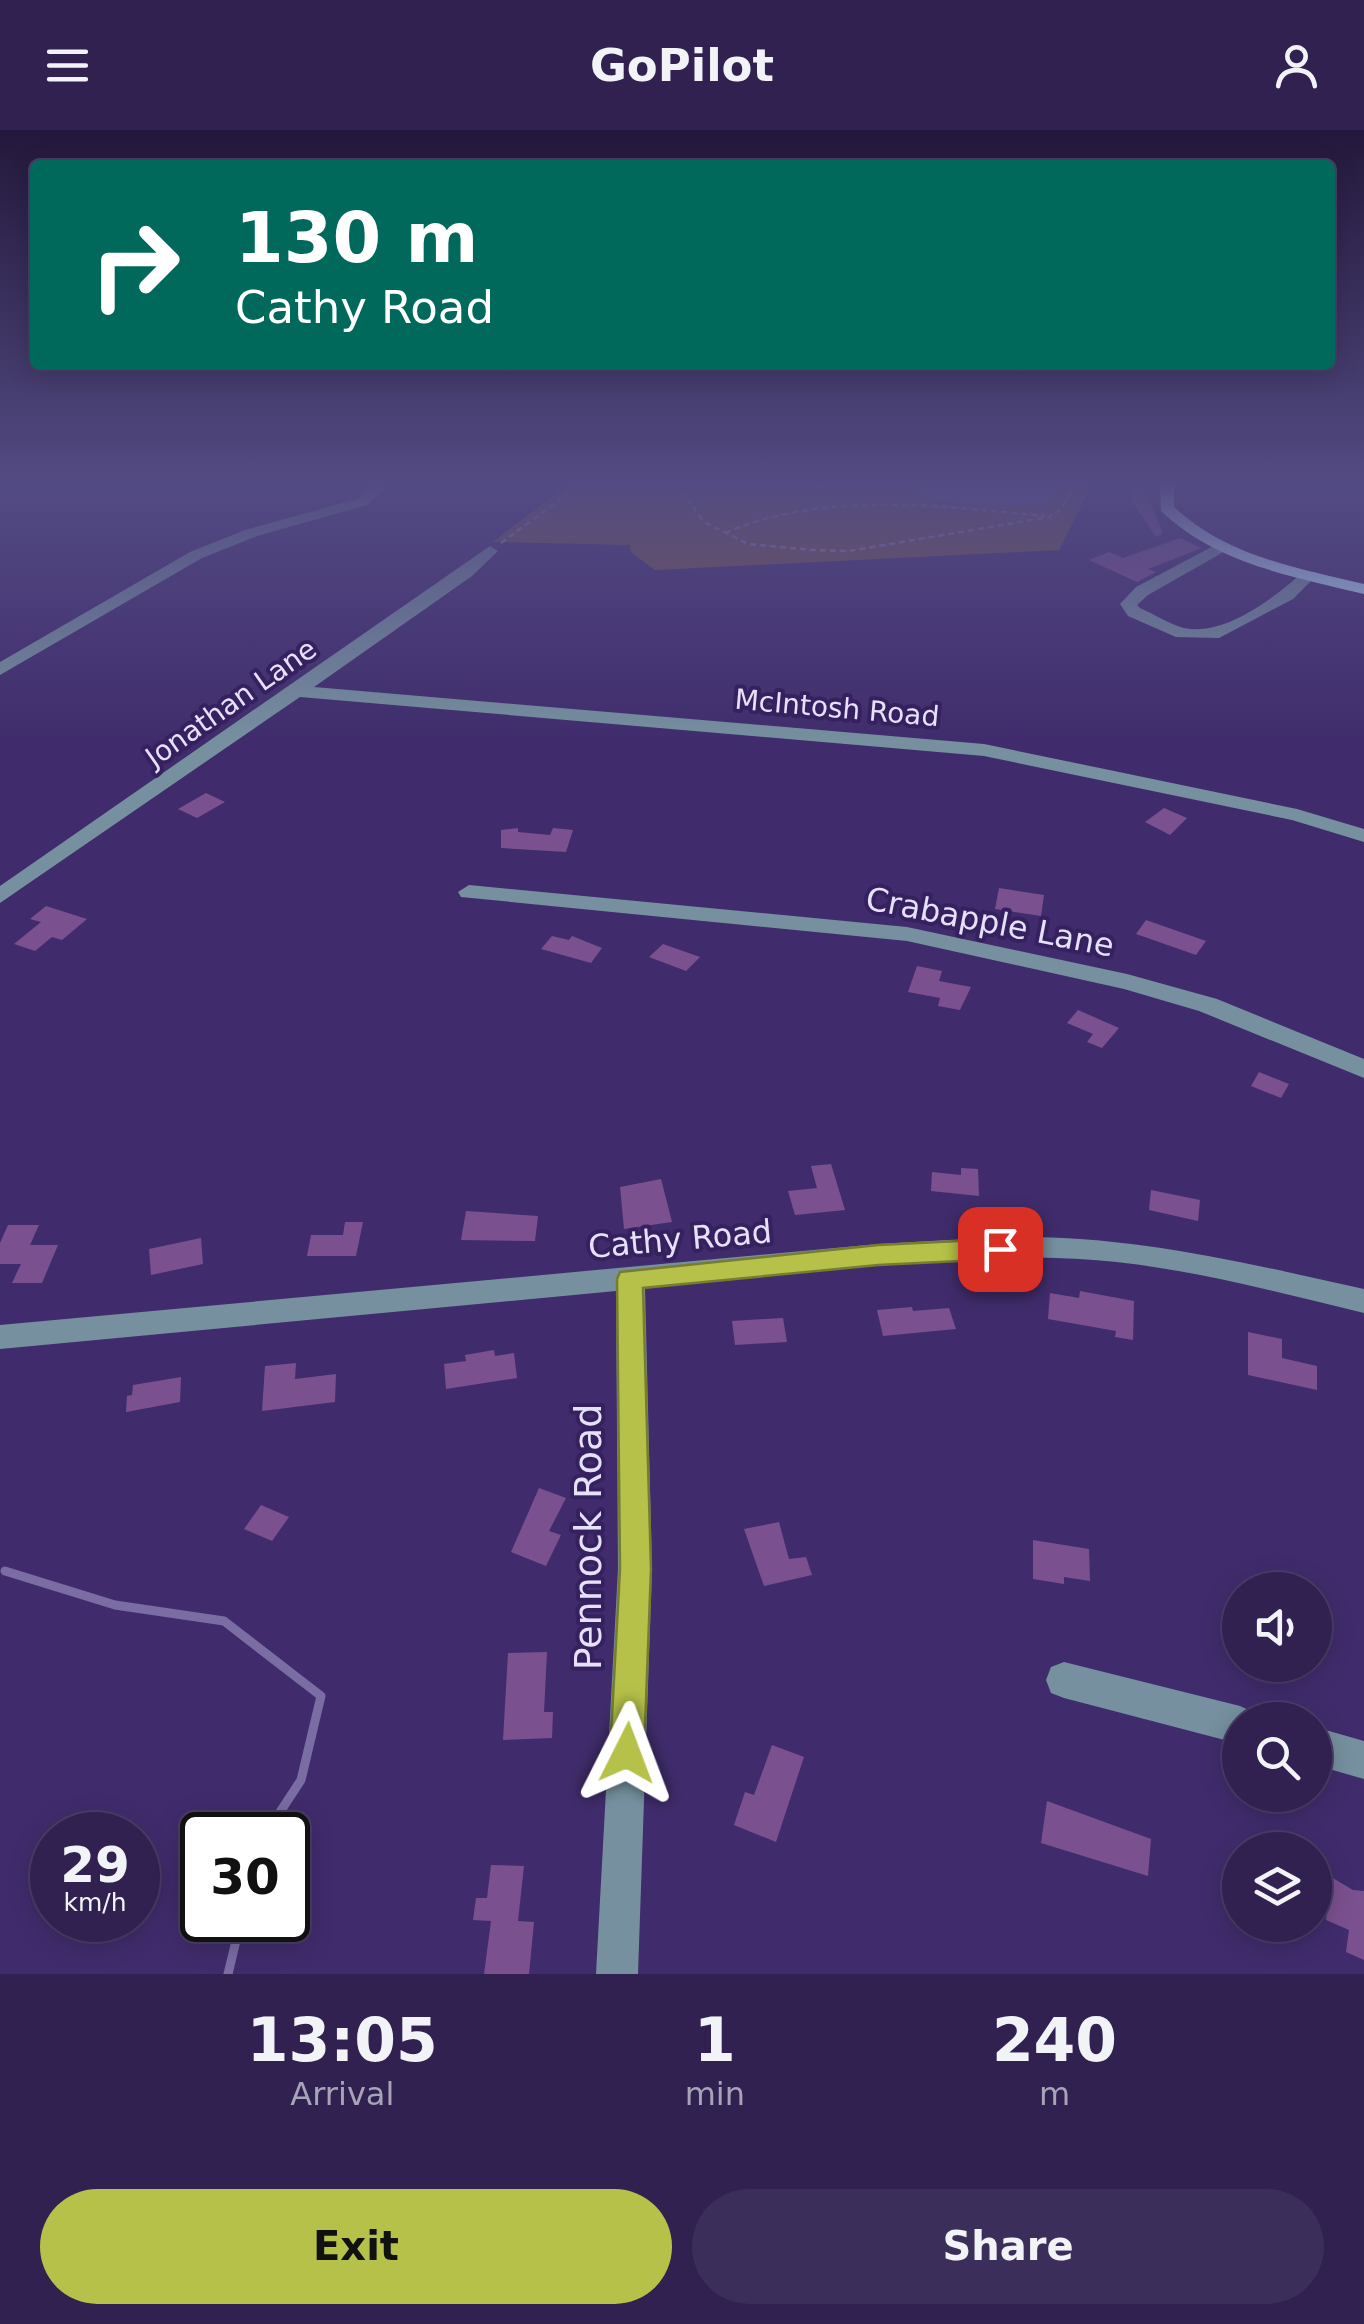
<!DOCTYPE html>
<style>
body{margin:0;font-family:"DejaVu Sans",sans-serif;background:#3c2e5b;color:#f1f3f6;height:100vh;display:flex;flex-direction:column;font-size:38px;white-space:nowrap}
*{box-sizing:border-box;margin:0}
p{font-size:32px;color:#a8a3b7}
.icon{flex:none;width:55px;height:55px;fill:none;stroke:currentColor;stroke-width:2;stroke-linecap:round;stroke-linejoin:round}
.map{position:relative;height:1844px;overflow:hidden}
.details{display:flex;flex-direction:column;background:#302151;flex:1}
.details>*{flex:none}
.guide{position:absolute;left:30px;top:30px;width:1305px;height:210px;border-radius:10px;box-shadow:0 5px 25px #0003,0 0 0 2px #4b3e68;background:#00695c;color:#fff;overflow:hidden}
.fabs{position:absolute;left:1222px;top:1442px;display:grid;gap:20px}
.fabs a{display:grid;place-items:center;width:110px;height:110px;border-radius:50%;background:#302151;box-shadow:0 5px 25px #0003,0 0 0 2px #4b3e68;font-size:50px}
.speed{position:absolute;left:30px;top:1682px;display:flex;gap:20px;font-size:50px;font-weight:700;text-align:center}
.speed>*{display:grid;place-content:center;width:130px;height:130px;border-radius:50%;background:#302151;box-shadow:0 5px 25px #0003,0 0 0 2px #4b3e68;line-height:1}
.speed small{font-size:25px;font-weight:400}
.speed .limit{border:5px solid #111;border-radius:15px;background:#fff;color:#111}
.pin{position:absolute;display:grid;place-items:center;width:85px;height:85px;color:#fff;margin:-42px;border-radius:20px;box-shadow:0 5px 15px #0006}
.me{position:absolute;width:110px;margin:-55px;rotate:3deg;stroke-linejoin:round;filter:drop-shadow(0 0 8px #0008)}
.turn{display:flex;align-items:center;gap:35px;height:210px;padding:0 40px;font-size:45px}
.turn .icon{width:130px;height:130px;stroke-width:2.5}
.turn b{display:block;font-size:70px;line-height:85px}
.eta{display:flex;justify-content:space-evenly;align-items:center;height:170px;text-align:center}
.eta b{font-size:60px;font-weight:800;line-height:70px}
.primary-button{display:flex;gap:20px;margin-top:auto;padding:20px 40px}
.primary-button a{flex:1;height:115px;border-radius:60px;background:#b6c149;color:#111;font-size:40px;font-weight:800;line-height:115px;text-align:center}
.primary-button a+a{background:#3c2e5b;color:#f1f3f6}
header{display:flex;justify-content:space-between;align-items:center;height:130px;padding:0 40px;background:#302151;font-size:45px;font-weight:800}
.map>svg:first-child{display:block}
</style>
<header><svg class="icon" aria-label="menu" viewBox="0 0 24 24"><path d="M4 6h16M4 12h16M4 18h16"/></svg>GoPilot<svg class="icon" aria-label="person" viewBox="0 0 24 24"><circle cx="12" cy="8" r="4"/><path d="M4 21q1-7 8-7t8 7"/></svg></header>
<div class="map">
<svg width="1364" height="1844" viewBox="0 0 1364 1844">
<rect width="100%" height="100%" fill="#402c6c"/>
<!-- green -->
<path fill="#795a45" d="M568 354H1092L1059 420 655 440 631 422 630 415 493 412Z"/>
<!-- water -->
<path fill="#796da3" d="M930 354H1057L1050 371C1032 380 932 373 917 363Z"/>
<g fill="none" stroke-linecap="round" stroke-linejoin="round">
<!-- stream -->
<path stroke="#796da3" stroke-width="9" d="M5 1441 115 1475 224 1491 321 1566 301 1650 265 1705
M228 1844 241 1790"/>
</g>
<!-- building -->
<path fill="#7b508f" d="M1135 354H1142L1163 403 1156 407 1131 370Z
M1180 408 1202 418 1148 439 1156 442 1137 452 1089 430 1109 422 1123 428Z
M206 663 225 672 197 688 178 679Z
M1164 678 1187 688 1170 705 1145 692Z
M518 698V702L550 705 553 698 573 700 566 722 501 718V700Z
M999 758 1044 765 1041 786 995 779Z
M46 776 87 789 62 810 52 807 35 821 14 814 41 792 30 789Z
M1146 790 1206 811 1196 825 1136 804Z
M552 806 569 810 572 806 602 818 591 833 541 819Z
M663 814 700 827 686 841 649 827Z
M917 836 942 841 939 851 971 857 960 880 938 876 940 868 908 862Z
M1078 880 1119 898 1102 918 1087 912 1093 904 1067 893Z
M1259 942 1289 954 1281 968 1251 956Z
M831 1034 845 1080 795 1085 788 1061 817 1058 811 1036Z
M961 1038 978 1039 979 1066 931 1061 932 1042 961 1045Z
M661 1049 672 1092 624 1099 620 1057Z
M1151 1060 1200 1070 1198 1091 1149 1080Z
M466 1081 538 1086 535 1111 461 1110Z
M345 1092H363L356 1126H307L311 1105H343Z
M8 1095H39L30 1115H58L42 1153H12L21 1134H0V1113Z
M201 1108 203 1134 151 1145 149 1119Z
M1080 1161 1134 1171 1133 1210 1115 1207 1116 1201 1048 1189 1050 1163 1079 1168Z
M912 1177 913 1181 949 1178 956 1199 883 1206 877 1180Z
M783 1188 787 1212 735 1215 732 1191Z
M1248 1202 1282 1209V1228L1317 1236V1260L1248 1245Z
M494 1220 495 1226 514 1223 517 1248 446 1259 444 1234 466 1231 465 1225Z
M296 1233 295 1249 336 1244 335 1272 262 1281 265 1236Z
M181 1247 180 1272 126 1282 127 1266 132 1265 133 1255Z
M539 1358 566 1368 549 1401 561 1405 546 1436 511 1422Z
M261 1375 289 1387 272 1411 244 1399Z
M779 1392 789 1429 806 1427 812 1445 764 1456 744 1399Z
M1033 1410 1089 1419 1090 1451 1064 1447V1454L1033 1449Z
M547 1522 544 1582H553L552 1608 503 1610 508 1523Z
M772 1615 804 1627 776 1712 734 1695 745 1662 754 1665Z
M1047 1671 1151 1709 1148 1746 1041 1713Z
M491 1735 524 1736 518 1791 534 1792 529 1844H484L491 1791 473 1790 476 1768H487Z
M1331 1747 1353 1760 1364 1761V1830L1346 1822 1349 1800 1326 1790Z"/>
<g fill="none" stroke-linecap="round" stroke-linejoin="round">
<!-- path -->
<path stroke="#988db7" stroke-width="2.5" stroke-dasharray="6 4" stroke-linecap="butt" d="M640 354 685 366 704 392 748 414 812 420 849 421 1049 387 1061 379 1076 354
M798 354 863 362 890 354
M725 403C825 360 939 376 1045 386
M501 413 581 354"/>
<!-- minor -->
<path fill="#76909f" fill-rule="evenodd" d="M374 354H390L367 375 257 406 202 428 0 545V532L190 422 245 400 357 369Z
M1221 412 1227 414V420L1148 465 1137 475 1140 478C1154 484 1169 494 1184 498 1225 507 1275 467 1303 442L1317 445 1293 469 1219 508 1176 507 1128 486 1120 474 1136 457Z
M490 416 498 421 472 446 314 557 984 614 1297 679 1364 699V712L1292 690 984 626 300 567 0 773V756Z
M469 755 907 797 1127 844 1217 869 1364 929V948L1199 881 1124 859 907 811 461 767 458 762Z
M1001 1107C1126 1104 1243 1132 1364 1159V1183C1275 1162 1186 1137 1094 1130 946 1119 793 1144 645 1158L652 1439 638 1844H596L618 1439 616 1161 0 1219V1195L878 1114Z
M1064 1532 1240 1576 1253 1582 1257 1590H1240V1614L1064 1568 1051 1563 1046 1550 1051 1537Z
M1315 1597 1364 1611V1649L1315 1635Z"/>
<!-- major -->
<path fill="#b8e2fb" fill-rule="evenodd" d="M1160 354H1174V377C1227 426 1296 438 1364 454V464C1291 446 1217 434 1161 381Z"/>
</g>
<!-- sky -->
<linearGradient id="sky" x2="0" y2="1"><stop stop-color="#23183b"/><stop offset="0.58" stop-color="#534b83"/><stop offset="1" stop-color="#534b83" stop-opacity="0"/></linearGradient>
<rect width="1364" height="612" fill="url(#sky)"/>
<!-- route -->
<path fill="#b6c149" stroke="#767d2f" stroke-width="2.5" d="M1000 1109 1009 1112 1012 1119 1009 1126 1000 1129 878 1135 643 1158 651 1439 644 1623 639 1635 627 1640 615 1635 610 1623 620 1439 617 1149 620 1142 878 1115Z"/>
<g text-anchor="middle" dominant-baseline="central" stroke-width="8" stroke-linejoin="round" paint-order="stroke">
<!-- far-street labels -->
<g font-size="28" fill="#e5e1f9" stroke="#362160">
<text transform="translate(231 573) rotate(-35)">Jonathan Lane</text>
<text transform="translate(837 578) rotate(5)">McIntosh Road</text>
</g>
<!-- street labels -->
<g font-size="32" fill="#e5e1f9" stroke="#362160">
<text transform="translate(990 792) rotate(11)">Crabapple Lane</text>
<text transform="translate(680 1109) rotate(-5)">Cathy Road</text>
</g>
<!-- near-street labels -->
<g font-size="38" fill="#e5e1f9" stroke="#362160">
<text transform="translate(588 1407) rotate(-90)">Pennock Road</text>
</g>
</g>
</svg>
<div class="fabs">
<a><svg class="icon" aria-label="sound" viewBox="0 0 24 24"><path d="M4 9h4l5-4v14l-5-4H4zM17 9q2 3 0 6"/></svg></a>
<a><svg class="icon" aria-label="search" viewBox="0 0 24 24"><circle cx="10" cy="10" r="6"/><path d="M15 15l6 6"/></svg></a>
<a><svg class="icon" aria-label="layers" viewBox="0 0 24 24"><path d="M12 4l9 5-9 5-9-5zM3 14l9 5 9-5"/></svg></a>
</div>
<div class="speed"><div>29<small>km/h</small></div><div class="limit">30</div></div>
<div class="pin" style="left:1000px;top:1119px;background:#d93025"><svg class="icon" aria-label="arrive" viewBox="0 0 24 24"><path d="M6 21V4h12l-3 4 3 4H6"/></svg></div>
<svg class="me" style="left:627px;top:1623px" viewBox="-20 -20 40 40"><path d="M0-17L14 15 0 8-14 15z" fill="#b6c149" stroke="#fff" stroke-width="4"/></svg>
<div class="guide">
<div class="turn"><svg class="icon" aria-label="right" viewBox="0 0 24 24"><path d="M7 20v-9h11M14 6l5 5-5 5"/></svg><div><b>130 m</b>Cathy Road</div></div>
</div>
</div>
<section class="details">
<div class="eta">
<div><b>13:05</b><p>Arrival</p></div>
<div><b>1</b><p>min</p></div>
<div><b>240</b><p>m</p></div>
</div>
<div class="primary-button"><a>Exit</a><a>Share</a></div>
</section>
